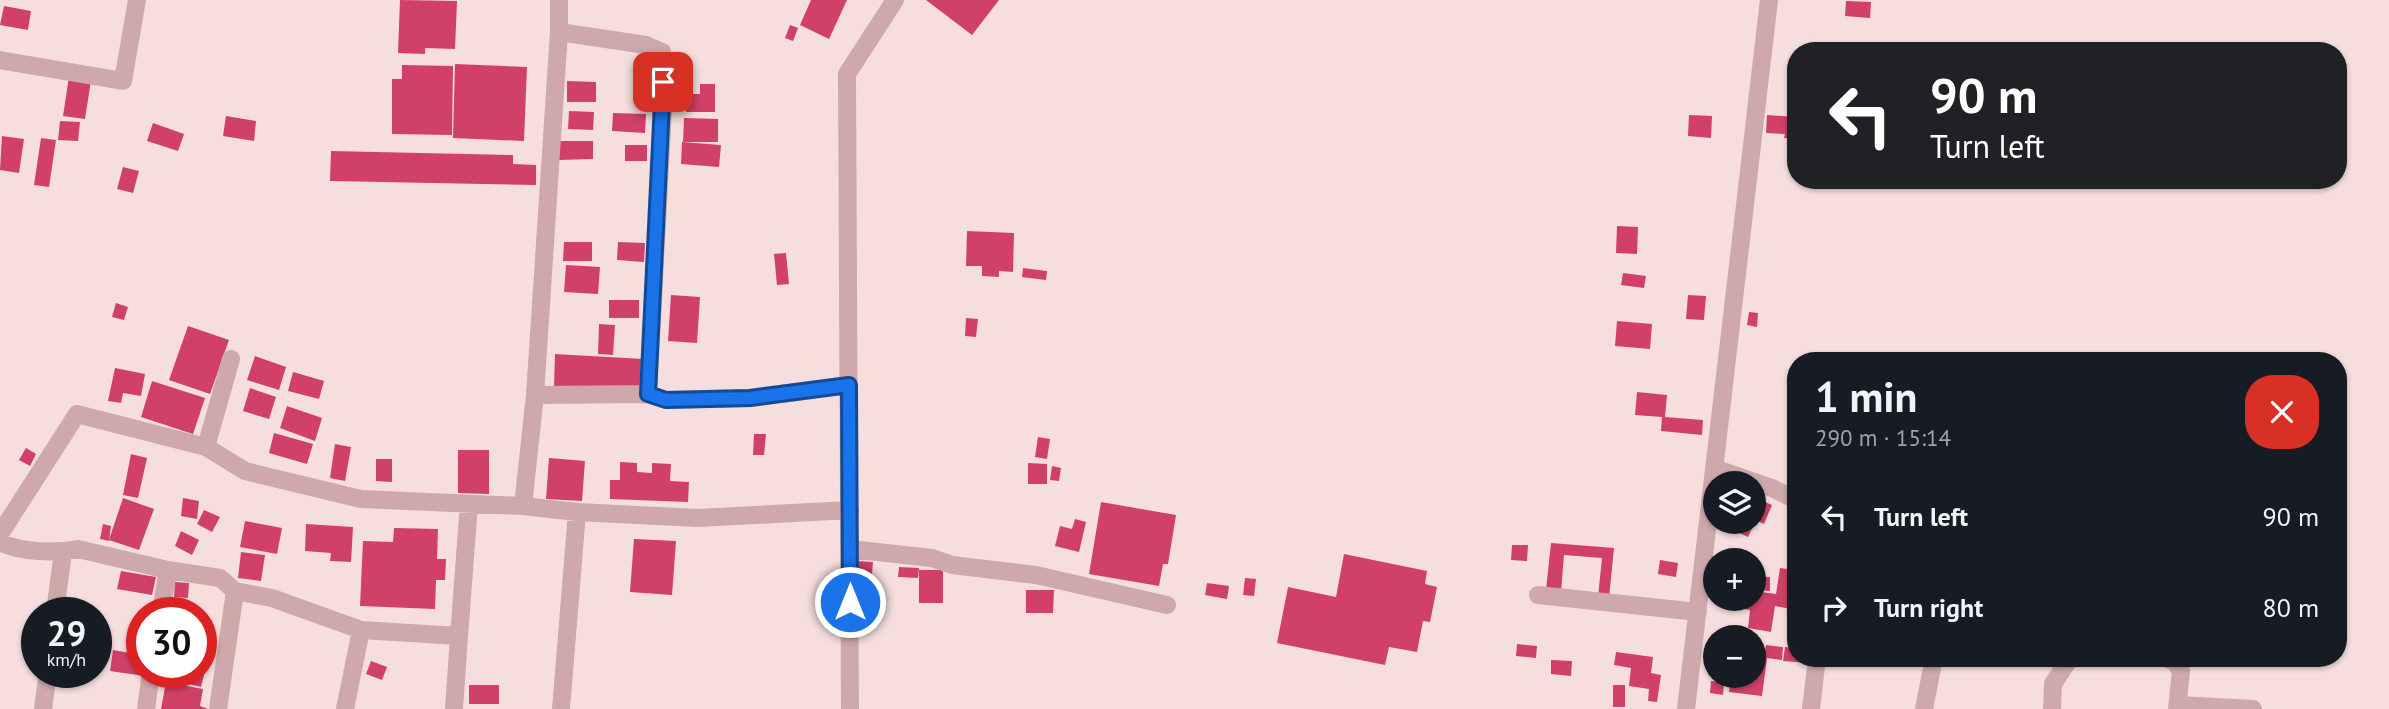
<!DOCTYPE html>
<meta charset="utf-8">
<style>
body{margin:0;font-family:"PT Sans",sans-serif;background:#242831;color:#f1f3f6;height:100vh;display:flex;flex-direction:column;font-size:26px;white-space:nowrap}
*{box-sizing:border-box;margin:0}
p{font-size:23px;color:#9ea1a6}
.icon{flex:none;width:38px;height:38px;fill:none;stroke:currentColor;stroke-width:2;stroke-linecap:round;stroke-linejoin:round}
.map{position:relative;flex:1;overflow:hidden}
.drawer{position:absolute;left:1787px;top:352px;width:560px;height:315px;display:flex;flex-direction:column;background:#171b24;border-radius:28px;box-shadow:0 2px 5px #0004}
.drawer>*{flex:none}
.banner{position:absolute;left:1787px;top:42px;width:560px;height:147px;border-radius:28px;box-shadow:0 2px 5px #0004;background:#202124;color:#fff;overflow:hidden}
.controls{position:absolute;left:1703px;top:471px;display:grid;gap:14px}
.controls a{display:grid;place-items:center;width:63px;height:63px;border-radius:50%;background:#171b24;box-shadow:0 2px 5px #0004;font-size:35px}
.speed{position:absolute;left:21px;top:597px;display:flex;gap:14px;font-size:35px;font-weight:700;text-align:center}
.speed>*{display:grid;place-content:center;width:91px;height:91px;border-radius:50%;background:#171b24;box-shadow:0 2px 5px #0004;line-height:1}
.speed small{font-size:18px;font-weight:400}
.speed .limit{border:10px solid #d22;background:#fff;color:#111}
.pin{position:absolute;display:grid;place-items:center;width:60px;height:60px;color:#fff;margin:-30px;border-radius:14px;box-shadow:0 4px 10px #0006}
.me{position:absolute;width:77px;margin:-38px;rotate:0deg;stroke-linejoin:round;filter:drop-shadow(0 0 5px #0008)}
.turn{display:flex;align-items:center;gap:24px;height:147px;padding:0 28px;font-size:32px}
.turn .icon{width:91px;height:91px;stroke-width:2.5}
.turn b{display:block;font-size:49px;line-height:60px}
.round{display:grid;place-items:center;flex:none;width:74px;height:74px;border-radius:28px;background:#242831}
.head{display:flex;align-items:center;justify-content:space-between;height:119px;padding:0 28px}
h1{font-size:42px;font-weight:800;line-height:52px}
ul{padding:0;list-style:none}
li{display:flex;align-items:center;gap:21px;height:91px;padding:0 28px}
li div{flex:1}
li b{display:block;font-size:26px}
li em{font-style:normal}
.map>svg:first-child{display:block}
</style>
<div class="map">
<svg width="2389" height="709" viewBox="0 0 2389 709">
<rect width="100%" height="100%" fill="#f5dedd"/>
<!-- building -->
<path fill="#d04068" d="M400 0 457 1 455 49 425 48V54L398 53Z
M811 0H847L829 39 800 25Z
M926 0H999L972 35Z
M1846 1 1871 2 1870 18 1845 16Z
M4 6 31 11 28 30 0 25Z
M790 25 798 28 793 41 785 38Z
M455 64 527 67 524 141 453 138Z
M402 65 453 66 452 135 392 134V79H402Z
M69 77 91 80 85 119 63 116Z
M567 81 596 82V102H567Z
M700 84H715V112H686V94H700Z
M569 111 594 112 593 130 568 129Z
M613 113 646 114 645 133 612 131Z
M1689 115 1712 116 1711 138 1688 136Z
M1767 115 1796 117V139L1784 138 1785 134 1766 133Z
M226 116 256 121 254 141 223 136Z
M684 118 718 119V142H683Z
M60 121 80 122 78 141 58 140Z
M153 123 184 134 178 151 147 141Z
M2 136 24 139 19 173 0 170Z
M41 138 56 140 49 187 34 185Z
M558 141H593V159L558 160Z
M682 142 721 145 719 167 681 164Z
M625 145H647V161H625Z
M331 151 513 155V164L536 165V185L330 181Z
M123 167 139 171 133 193 117 189Z
M1617 226 1638 227 1637 254 1616 253Z
M967 231 1014 233 1013 272 999 271V277L982 276V266H966Z
M564 242H592V261H563Z
M618 242 645 243 644 262 617 260Z
M786 253 789 284 777 285 774 254Z
M566 265 600 267 598 294 564 292Z
M1023 268 1047 271 1046 280 1022 277Z
M1623 273 1646 276 1644 288 1621 285Z
M671 295 700 297 697 343 668 341Z
M1688 295 1706 296 1704 320 1686 319Z
M609 300H639V318H609Z
M116 303 128 307 124 320 112 317Z
M1749 312 1758 313 1757 327 1747 325Z
M966 318 978 319 976 337 965 336Z
M1617 321 1652 324 1650 349 1615 346Z
M599 324 615 325 613 355 598 354Z
M188 326 229 340 210 394 169 380Z
M555 354 643 359 641 391 554 387Z
M255 356 286 367 279 390 247 380Z
M115 368 145 374 141 396 123 393 121 403 108 401Z
M293 372 324 381 319 399 288 391Z
M152 381 205 398 193 434 141 417Z
M250 388 276 397 269 419 243 411Z
M1637 392 1667 395 1665 417 1703 420 1702 435 1661 431 1662 417 1635 415Z
M287 406 322 418 315 441 280 428Z
M274 433 313 444 307 464 269 453Z
M754 434H766L764 455H753Z
M1038 437 1050 439 1047 459 1035 457Z
M335 444 351 447 345 481 330 478Z
M26 448 36 454 30 466 19 460Z
M458 450H489V494L458 493Z
M131 454 147 458 138 498 123 495Z
M549 458 585 461 582 501 546 499Z
M376 459H392V482L376 481Z
M620 462 637 463V472L652 473V463L671 464 670 481 689 482 688 502 610 499V480H620Z
M1028 463 1047 464V484H1028Z
M1052 466 1061 468 1059 481 1050 480Z
M1754 497 1772 505 1764 524 1756 520 1748 537 1733 530 1737 522H1754Z
M123 498 154 509 139 550 109 540Z
M183 498 199 501 197 519 181 516Z
M1101 502 1176 515 1168 564H1163L1159 586 1089 574Z
M204 510 220 517 212 532 197 524Z
M1075 519 1086 522 1079 552 1055 546 1060 526 1072 529Z
M245 521 282 528 277 554 240 547Z
M103 524 111 526 109 541 100 539Z
M306 524 353 527 351 562 330 561 331 553 305 551Z
M394 528 438 529 437 559H446L445 580H436L435 609 360 606 363 541 393 542Z
M181 531 199 540 192 555 175 546Z
M634 539 676 541 672 595 630 592Z
M1551 543 1614 548 1609 598 1598 597 1602 558 1564 555 1561 592 1546 590Z
M1512 545H1528L1527 561 1511 560Z
M241 552 265 555 261 581 238 578Z
M1344 554 1427 571 1425 584 1437 587 1430 622 1423 621 1417 652 1389 647 1385 665 1277 643 1288 587 1336 597Z
M1660 560 1678 563 1676 577 1658 574Z
M856 561 873 562 872 575 856 574Z
M899 567 919 568 918 578 898 577Z
M1780 568 1796 570V610L1775 606 1771 632 1748 628 1750 610 1714 604 1715 598H1754V591L1776 594Z
M919 570H943V603H919Z
M121 571 156 577 152 595 117 589Z
M1754 576 1770 577V591L1754 590Z
M1245 578 1256 579 1254 596 1243 595Z
M175 582 189 583 188 598 174 597Z
M1207 583 1229 586 1227 599 1205 595Z
M1026 590H1054L1053 613H1026Z
M130 628 142 629V646L128 645Z
M1517 644 1537 646 1536 658 1516 656Z
M1766 645 1783 647 1782 660 1767 658 1762 696 1729 692 1731 676H1754V655L1764 656Z
M1785 647 1796 648V658H1809L1808 663 1783 661Z
M113 650 142 655V672H145L144 676 110 671Z
M1616 652 1653 657 1651 673 1661 675 1657 702 1648 701 1649 689 1629 686 1631 668 1614 665Z
M1551 660 1572 661 1571 676 1551 674Z
M371 661 387 667 382 680 366 674Z
M201 670 205 671 201 687 164 678 166 672Z
M1711 681 1724 682 1723 695 1710 693Z
M166 682 203 689 200 706 208 709H161Z
M469 685H499V704H469Z
M1613 685H1625V707H1613Z"/>
<g fill="none" stroke-linecap="round" stroke-linejoin="round">
<!-- street -->
<path stroke="#cea8aa" stroke-width="18" d="M559 32 646 45 662 52 663 57V108L648 394
M0 60 123 81 137 0
M535 395 648 394 666 400 750 398 849 385
M206 447 231 359
M1714 468 1772 488 1796 500
M523 506 535 395 559 32V0
M0 534 77 414 206 447 245 471 361 499 523 506 577 512 698 518 850 510
M0 542C21 553 55 553 78 549L168 570 220 578 235 591 272 598 361 630 459 636 454 709
M850 549 932 558 952 565 1036 575 1167 605
M1538 595 1698 612
M55 612 63 552
M161 612 168 570
M459 636 469 504
M2164 658 2174 661 2181 671 2177 709
M2178 705 2253 709
M43 709 48 672
M146 709 151 672
M218 709 235 591
M345 709 361 630
M561 709 577 512
M850 709 847 74 895 0
M1686 709 1769 0
M1811 709 1817 658
M1924 709 1934 658
M2052 709 2053 684 2070 658"/>
</g>
<g fill="none" stroke-linecap="round" stroke-linejoin="round">
<!-- route casing -->
<g stroke="#114b97" stroke-width="18">
<path id="route" d="M663 82 648 394 666 400 750 398 849 385 850 602"/>
</g>
<!-- route -->
<use href="#route" stroke="#1a73e8" stroke-width="12"/>
</g>
</svg>
<div class="controls">
<a><svg class="icon" aria-label="layers" viewBox="0 0 24 24"><path d="M12 4l9 5-9 5-9-5zM3 14l9 5 9-5"/></svg></a>
<a>+</a>
<a>−</a>
</div>
<div class="speed"><div>29<small>km/h</small></div><div class="limit">30</div></div>
<div class="pin" style="left:663px;top:82px;background:#d93025"><svg class="icon" aria-label="arrive" viewBox="0 0 24 24"><path d="M6 21V4h12l-3 4 3 4H6"/></svg></div>
<svg class="me" style="left:850px;top:602px" viewBox="-20 -20 40 40"><circle r="17" fill="#1a73e8" stroke="#fff" stroke-width="3"/><path d="M0-11L8 9 0 5-8 9z" fill="#fff"/></svg>
<div class="banner">
<div class="turn"><svg class="icon" aria-label="left" viewBox="0 0 24 24"><path d="M17 20v-9H6M10 6l-5 5 5 5"/></svg><div><b>90 m</b>Turn left</div></div>
</div>
<section class="drawer">
<div class="head"><div><h1>1 min</h1><p>290 m · 15:14</p></div><a class="round" style="background:#d93025;color:#fff"><svg class="icon" aria-label="close" viewBox="0 0 24 24"><path d="M6 6l12 12M18 6L6 18"/></svg></a></div>
<ul>
<li><svg class="icon" aria-label="left" viewBox="0 0 24 24"><path d="M17 20v-9H6M10 6l-5 5 5 5"/></svg><div><b>Turn left</b></div><em>90 m</em></li>
<li><svg class="icon" aria-label="right" viewBox="0 0 24 24"><path d="M7 20v-9h11M14 6l5 5-5 5"/></svg><div><b>Turn right</b></div><em>80 m</em></li>
</ul>
</section>
</div>
